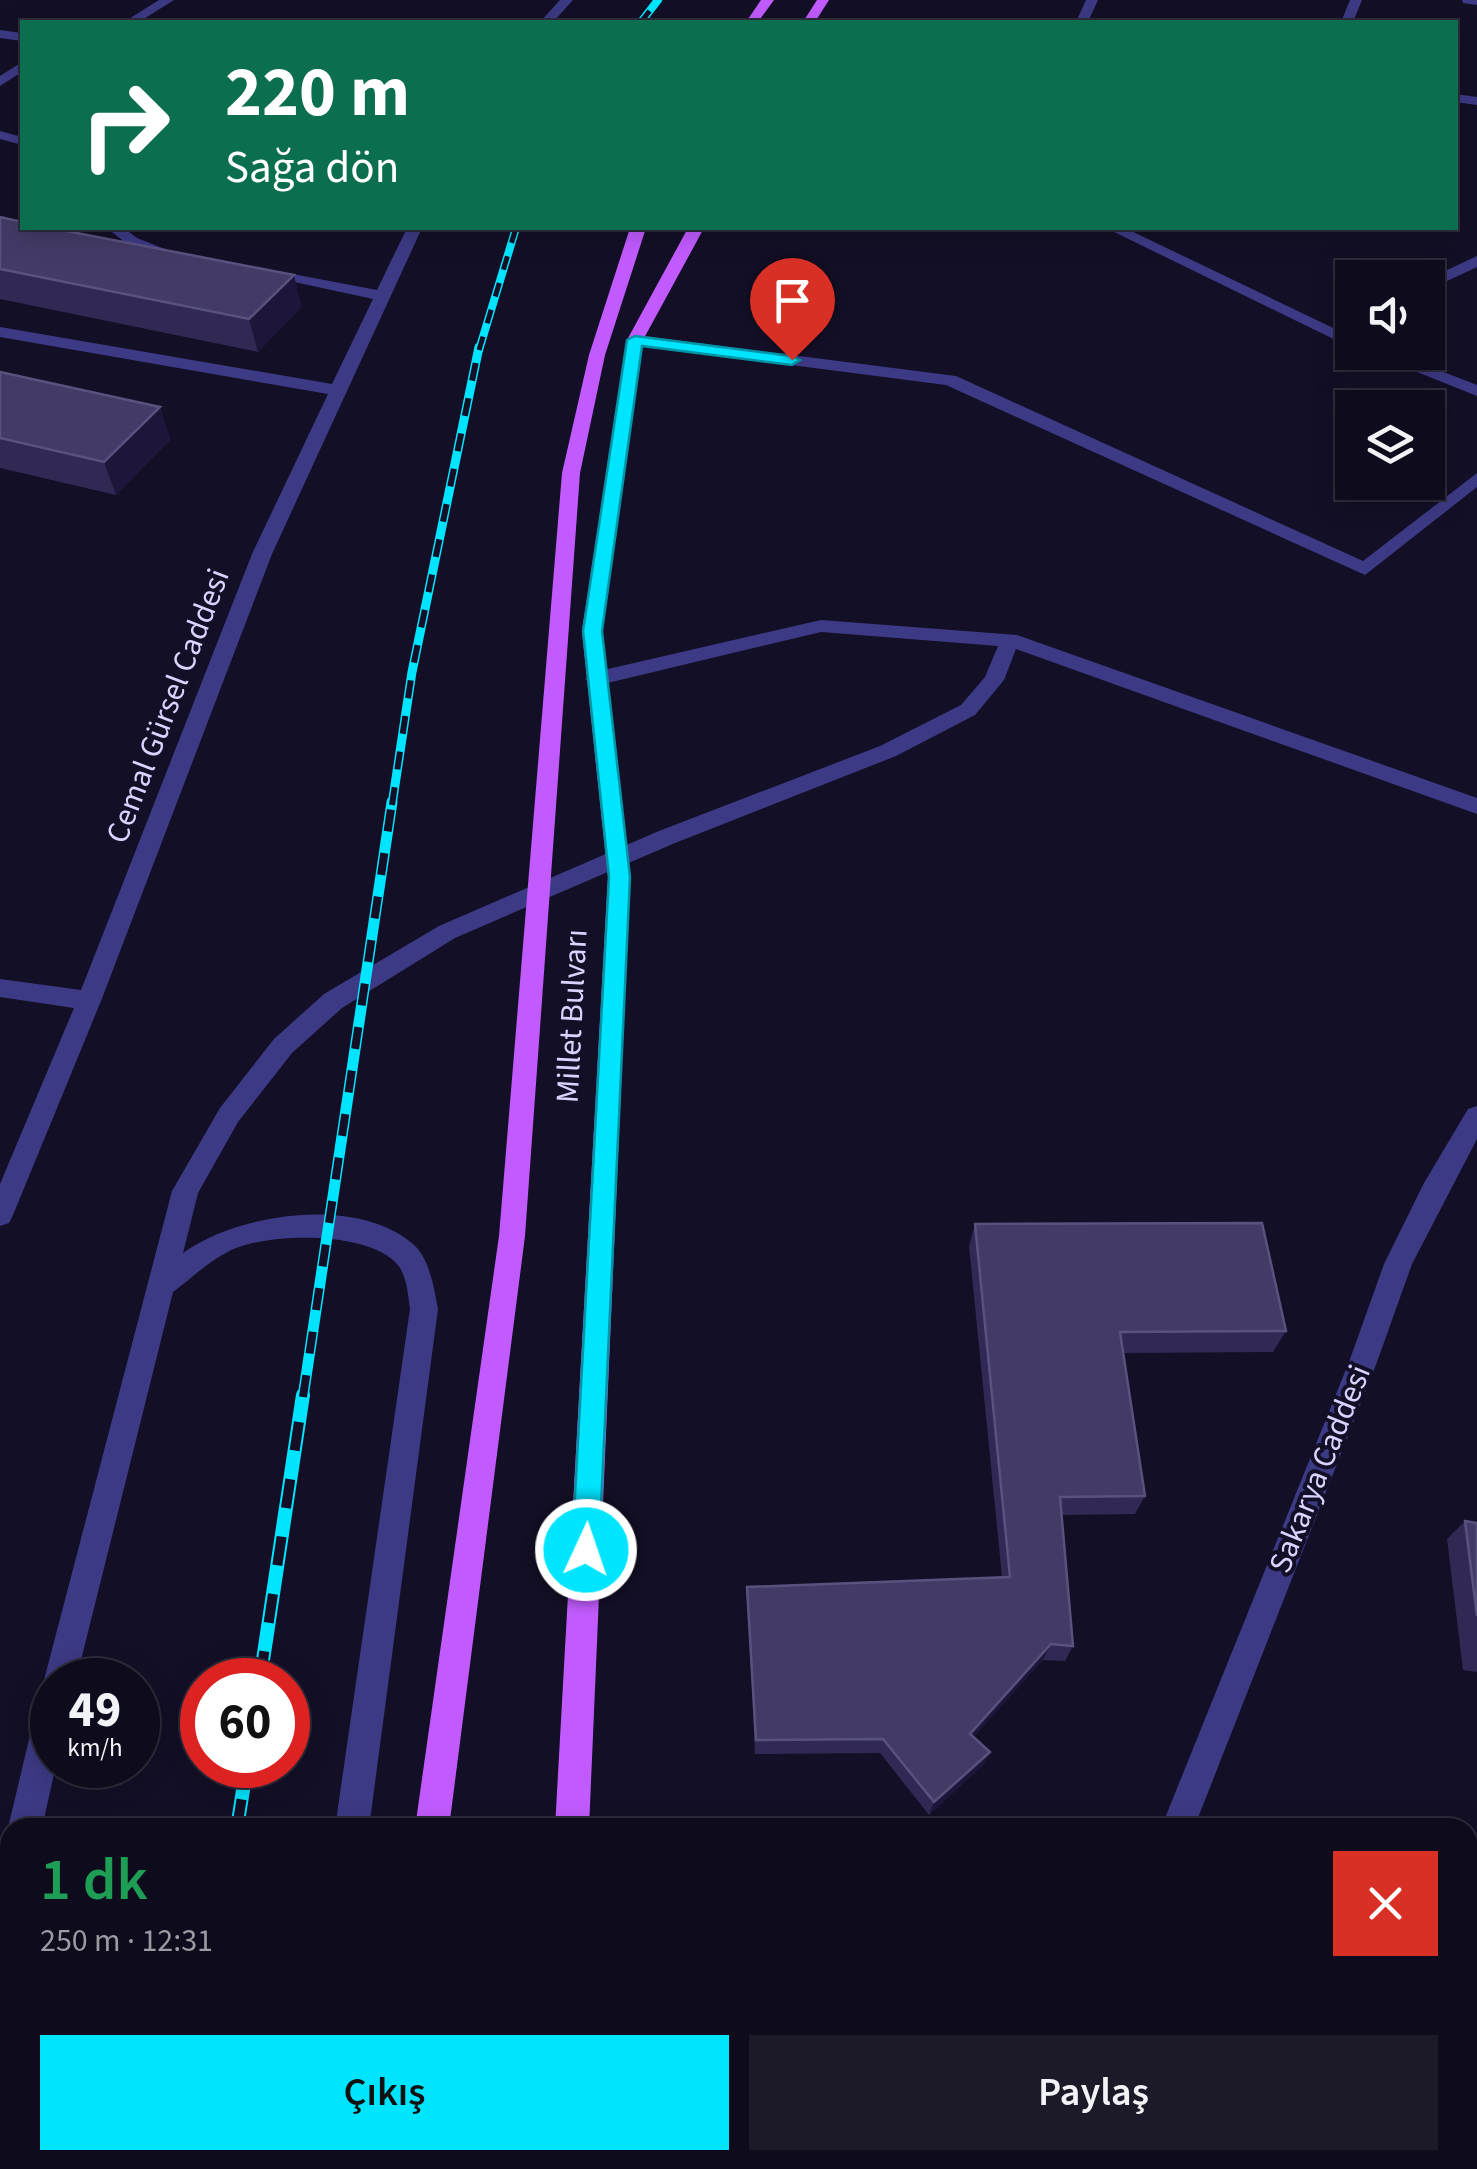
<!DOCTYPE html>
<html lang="tr">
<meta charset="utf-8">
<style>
body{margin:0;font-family:"Source Sans 3",sans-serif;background:#1c1929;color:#f1f3f6;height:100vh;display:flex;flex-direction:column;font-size:38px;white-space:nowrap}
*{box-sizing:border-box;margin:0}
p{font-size:32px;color:#9b9ba3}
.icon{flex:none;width:55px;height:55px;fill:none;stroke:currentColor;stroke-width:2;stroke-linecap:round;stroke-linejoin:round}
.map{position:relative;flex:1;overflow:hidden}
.drawer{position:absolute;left:0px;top:1818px;width:1478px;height:352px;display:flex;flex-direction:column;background:#0e0b1c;border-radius:30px 30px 0 0;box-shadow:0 5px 25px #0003,0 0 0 2px #2e2b3b}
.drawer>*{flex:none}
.guide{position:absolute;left:20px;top:20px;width:1438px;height:210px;border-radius:0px;box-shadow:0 5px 25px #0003,0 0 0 2px #2e2b3b;background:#0b6e4f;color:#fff;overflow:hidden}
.controls{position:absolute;left:1335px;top:260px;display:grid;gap:20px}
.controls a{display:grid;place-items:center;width:110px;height:110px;border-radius:0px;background:#0e0b1c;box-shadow:0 5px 25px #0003,0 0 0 2px #2e2b3b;font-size:50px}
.speed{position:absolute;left:30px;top:1658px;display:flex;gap:20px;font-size:50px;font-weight:700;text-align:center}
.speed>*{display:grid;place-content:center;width:130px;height:130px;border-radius:50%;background:#0e0b1c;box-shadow:0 5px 25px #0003,0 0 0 2px #2e2b3b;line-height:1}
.speed small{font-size:25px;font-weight:400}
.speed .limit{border:15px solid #d22;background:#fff;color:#111}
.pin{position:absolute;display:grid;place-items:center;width:85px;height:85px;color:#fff;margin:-102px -42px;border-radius:50% 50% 50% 0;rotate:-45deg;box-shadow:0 0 10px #0007}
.pin .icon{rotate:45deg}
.me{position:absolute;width:110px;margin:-55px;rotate:3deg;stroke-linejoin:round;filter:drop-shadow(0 0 8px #0008)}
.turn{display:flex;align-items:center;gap:35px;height:210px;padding:0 40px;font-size:45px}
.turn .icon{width:130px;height:130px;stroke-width:2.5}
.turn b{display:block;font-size:70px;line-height:85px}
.round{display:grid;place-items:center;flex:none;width:105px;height:105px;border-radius:0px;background:#1c1929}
.summary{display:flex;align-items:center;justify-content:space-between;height:170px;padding:0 40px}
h1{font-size:60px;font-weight:600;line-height:75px;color:#1e9e55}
.primary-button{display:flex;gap:20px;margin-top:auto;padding:20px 40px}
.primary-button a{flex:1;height:115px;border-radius:0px;background:#00e5ff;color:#111;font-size:40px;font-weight:600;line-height:115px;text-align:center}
.primary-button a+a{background:#1c1929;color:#f1f3f6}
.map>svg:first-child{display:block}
</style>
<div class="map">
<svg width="1477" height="2169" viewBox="0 0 1477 2169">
<rect width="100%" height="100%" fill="#130f26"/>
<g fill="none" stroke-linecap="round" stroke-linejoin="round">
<!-- minor -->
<path fill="#3d3a85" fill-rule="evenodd" d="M159 0H174L139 22H124Z
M560 0H573L553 22H540Z
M1086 0H1098L1088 22H1076Z
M1350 0H1362L1353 22H1341Z
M1462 0H1477V5L1463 3Z
M0 30 22 33V41L0 38Z
M22 62V72L0 86V76Z
M1455 94 1477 97V105L1455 102Z
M0 131 22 137V145L0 139Z
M107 228H124L137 238 185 257 177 262 127 244Z
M407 228H422L272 554 101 1001 13 1215 9 1223 0 1226V1184L74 1008 0 997V979L81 990 252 554 328 394 0 337V327L332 384 373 299 253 273 261 268 377 290Z
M1106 228H1125L1352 337V348Z
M1477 256V267L1428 290V279Z
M635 335 956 376 1363 561 1477 473V487L1365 575 946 385 629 344V336Z
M1367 352H1392L1477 385V396Z
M821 620 1017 635 1477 798V814L1016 649 1004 680 975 715 896 756 675 843 455 938 342 1008 292 1053 238 1122 198 1193 183 1253C238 1213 357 1195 413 1244 430 1259 434 1288 438 1309L369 1828H335L410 1309C408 1295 407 1277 398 1265 370 1231 273 1233 236 1248 212 1258 193 1277 173 1292L76 1680H52V1693L49 1691 44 1680 172 1191 220 1108 274 1039 324 994 439 926 659 831 880 746 961 705 985 677 998 646 821 632 595 686 585 679 595 672Z
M1477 1106V1139L1412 1264 1377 1362 1194 1828H1161L1349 1362 1384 1264 1424 1183 1468 1109Z
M52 1694V1765H56L42 1828H10V1832L8 1828 36 1710 41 1699Z
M10 1873V1945L0 1949V1877Z
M286 2160H324L323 2169H285Z
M1024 2160H1062L1058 2169H1020Z"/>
<!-- major -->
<path fill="#c25bff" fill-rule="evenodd" d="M761 0H774L758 22H746Z
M817 0H829L815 22H803Z
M630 228H646L605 355 580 473 525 1236 449 1828H415L499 1236 562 473 589 355Z
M688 228H704L643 340 602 631 630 877 589 1828H555L608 877 582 631 627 340Z
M375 2160H413L412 2169H374Z
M542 2160H580V2169H542Z"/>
<!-- rail-far3 casing -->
<g stroke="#00e5ff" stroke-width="8">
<path id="rail-far3" d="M641 22 658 0
M479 350 516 228"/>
</g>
<!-- rail-far2 casing -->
<g stroke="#00e5ff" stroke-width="9">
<path id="rail-far2" d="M392 805 412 672 479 347"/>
</g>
<!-- rail-far1 casing -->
<g stroke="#00e5ff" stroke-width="11">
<path id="rail-far1" d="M303 1397 392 802"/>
</g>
<!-- rail casing -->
<g stroke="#00e5ff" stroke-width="14">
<path id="rail" d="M260 1680 303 1395
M237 1828 247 1765
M186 2169 187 2160"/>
</g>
<!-- rail-far3 -->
<use href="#rail-far3" stroke="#130f26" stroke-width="5" stroke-dasharray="14" stroke-linecap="butt"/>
<!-- rail-far2 -->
<use href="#rail-far2" stroke="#130f26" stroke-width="6" stroke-dasharray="18" stroke-linecap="butt"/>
<!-- rail-far1 -->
<use href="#rail-far1" stroke="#130f26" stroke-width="8" stroke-dasharray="22" stroke-linecap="butt"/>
<!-- rail -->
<use href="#rail" stroke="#130f26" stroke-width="10" stroke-dasharray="29" stroke-linecap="butt"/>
</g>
<!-- wall -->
<path fill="#312854" d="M0 217 294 275 301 307 258 352 0 299Z
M0 372 160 407 170 440 116 495 0 468Z
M975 1224 1286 1331 1273 1352 1123 1353 1145 1496 1135 1514 1062 1515 1073 1646 1065 1661 1043 1660 973 1737 990 1752 983 1765 929 1815 880 1753 755 1754 747 1587 1002 1577 969 1246Z
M1465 1521 1477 1523V1672L1463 1670 1447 1539Z
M1381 2160H1451V2169H1412Z"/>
<!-- shaded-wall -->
<path fill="#1d163a" d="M294 275 301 307 258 352 249 319Z
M160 407 170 440 116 495 104 462Z
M1051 1644 1043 1660 964 1748 970 1734Z
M990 1752 983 1765 929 1815 934 1802Z"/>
<!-- building -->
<path fill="#433a66" stroke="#5a527e" stroke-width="2.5" d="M0 217 22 222V228H51L294 275 249 319 0 269Z
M0 372 160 407 104 462 0 438Z
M1262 1223 1286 1331 1120 1332 1145 1496 1060 1497 1073 1646 1051 1644 970 1734 990 1752 934 1802 883 1739 756 1740 747 1587 1010 1577 975 1224Z
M1465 1521 1477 1523V1616Z
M665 2160H888V2169H665Z
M1412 2160H1451V2169H1443Z"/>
<!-- route -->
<path fill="#00e5ff" stroke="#0095a6" stroke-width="2.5" d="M635 336 792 356 800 360 792 365 642 346 602 631 630 877 599 1550 595 1560 586 1564 576 1560 572 1550 609 877 583 631 627 340Z"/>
<g text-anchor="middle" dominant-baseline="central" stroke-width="8" stroke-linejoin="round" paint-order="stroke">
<!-- street labels -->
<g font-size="32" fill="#d9d4ff" stroke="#130f26">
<text transform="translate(168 706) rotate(-69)">Cemal Gürsel Caddesi</text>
<text transform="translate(572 1016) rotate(-87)">Millet Bulvarı</text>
<text transform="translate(1320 1469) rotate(-68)">Sakarya Caddesi</text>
</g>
</g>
</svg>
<div class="controls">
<a><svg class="icon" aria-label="sound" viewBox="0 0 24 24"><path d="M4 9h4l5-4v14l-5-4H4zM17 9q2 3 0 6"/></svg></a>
<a><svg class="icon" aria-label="layers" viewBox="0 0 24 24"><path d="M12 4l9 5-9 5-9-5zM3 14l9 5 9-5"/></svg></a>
</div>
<div class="speed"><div>49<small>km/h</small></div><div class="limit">60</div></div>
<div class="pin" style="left:792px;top:360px;background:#d93025"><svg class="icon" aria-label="arrive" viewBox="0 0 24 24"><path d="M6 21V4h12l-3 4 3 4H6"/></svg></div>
<svg class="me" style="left:586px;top:1550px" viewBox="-20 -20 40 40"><circle r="17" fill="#00e5ff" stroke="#fff" stroke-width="3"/><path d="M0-11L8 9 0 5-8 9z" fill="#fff"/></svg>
<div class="guide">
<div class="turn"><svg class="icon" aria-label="right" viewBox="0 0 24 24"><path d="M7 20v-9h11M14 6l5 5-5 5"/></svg><div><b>220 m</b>Sağa dön</div></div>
</div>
<section class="drawer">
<div class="summary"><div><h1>1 dk</h1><p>250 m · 12:31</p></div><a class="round" style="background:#d93025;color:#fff"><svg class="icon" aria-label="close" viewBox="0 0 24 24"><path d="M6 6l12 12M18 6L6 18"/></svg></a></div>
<div class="primary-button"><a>Çıkış</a><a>Paylaş</a></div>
</section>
</div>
